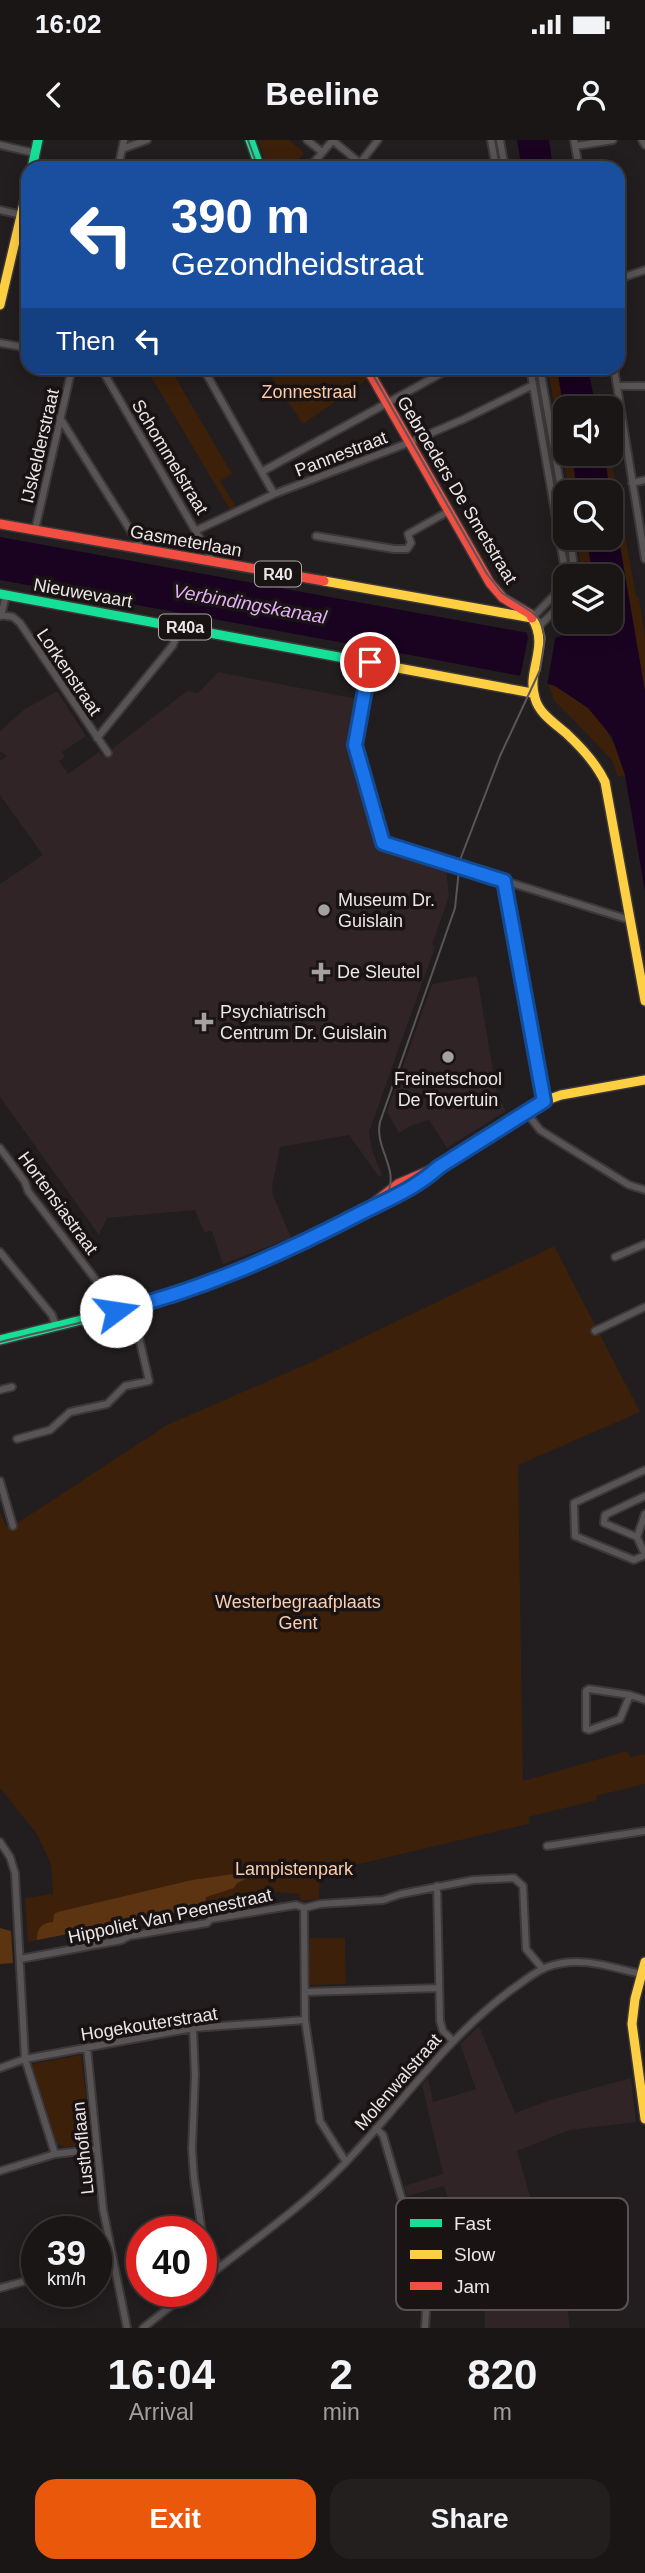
<!DOCTYPE html>
<style>
body{margin:0;font-family:Helvetica,sans-serif;background:#231f1f;color:#f1f3f6;height:100vh;display:flex;flex-direction:column;font-size:26px;white-space:nowrap}
*{box-sizing:border-box;margin:0}
p{font-size:23px;color:#9f9fa1}
.icon{flex:none;width:38px;height:38px;fill:none;stroke:currentColor;stroke-width:2;stroke-linecap:round;stroke-linejoin:round}
.map{position:relative;height:2188px;overflow:hidden}
.panel{display:flex;flex-direction:column;background:#1a1616;flex:1}
.panel>*{flex:none}
.top-card{position:absolute;left:21px;top:21px;width:604px;height:214px;border-radius:21px;box-shadow:0 4px 18px #0003,0 0 0 2px #383535;background:#1a4fa0;color:#fff;overflow:hidden}
.buttons{position:absolute;left:553px;top:256px;display:grid;gap:14px}
.buttons a{display:grid;place-items:center;width:70px;height:70px;border-radius:14px;background:#1a1616;box-shadow:0 4px 18px #0003,0 0 0 2px #383535;font-size:35px}
.speed{position:absolute;left:21px;top:2076px;display:flex;gap:14px;font-size:35px;font-weight:700;text-align:center}
.speed>*{display:grid;place-content:center;width:91px;height:91px;border-radius:50%;background:#1a1616;box-shadow:0 4px 18px #0003,0 0 0 2px #383535;line-height:1}
.speed small{font-size:18px;font-weight:400}
.speed .limit{border:10px solid #d22;background:#fff;color:#111}
.pin{position:absolute;display:grid;place-items:center;width:60px;height:60px;color:#fff;margin:-30px;border:4px solid #fff;border-radius:50%;box-shadow:0 2px 7px #0007}
.me{position:absolute;width:77px;margin:-38px;rotate:76deg;stroke-linejoin:round;filter:drop-shadow(0 0 5px #0008)}
.turn{display:flex;align-items:center;gap:24px;height:147px;padding:0 35px;font-size:32px}
.turn .icon{width:91px;height:91px;stroke-width:2.5}
.turn b{display:block;font-size:49px;line-height:60px}
.then{display:flex;align-items:center;height:66px;padding:0 35px;background:#0003;gap:14px;font-size:26px}
.eta{display:flex;justify-content:space-evenly;align-items:center;height:119px;text-align:center}
.eta b{font-size:42px;font-weight:700;line-height:49px}
.button{display:flex;gap:14px;margin-top:auto;padding:14px 35px}
.button a{flex:1;height:80px;border-radius:21px;background:#ea580c;color:#fff;font-size:28px;font-weight:700;line-height:80px;text-align:center}
.button a+a{background:#231f1f;color:#f1f3f6}
.status{display:flex;justify-content:space-between;align-items:center;height:49px;padding:0 35px;background:#1a1616;direction:ltr}
.status svg{height:19px;fill:currentColor}
header{display:flex;justify-content:space-between;align-items:center;height:91px;padding:0 35px;background:#1a1616;font-size:32px;font-weight:700}
.map>svg:first-child{display:block}
</style>
<div class="status"><b>16:02</b><svg viewBox="0 0 49 12"><path d="M0 12V9h3v3zM5 12V6h3v6zM10 12V3h3v9zM15 12V0h3v12zM26 1h20v11H26zM47 4h2v5h-2z"/></svg></div>
<header><svg class="icon" aria-label="back" viewBox="0 0 24 24"><path d="M15 5l-7 7 7 7"/></svg>Beeline<svg class="icon" aria-label="person" viewBox="0 0 24 24"><circle cx="12" cy="8" r="4"/><path d="M4 21q1-7 8-7t8 7"/></svg></header>
<div class="map">
<svg width="645" height="2188" viewBox="0 0 645 2188">
<rect width="100%" height="100%" fill="#221d1e"/>
<!-- built -->
<path fill="#302426" d="M218 532 357 559 349 605 376 706 446 728 449 756 432 805 435 807 369 992 372 1010 382 1035 379 1037 349 995 280 1007 272 1047 273 1055 291 1098 223 1124 212 1091 204 1092 195 1070 107 1078 99 1095 0 957V744L43 715 0 655V621L7 616 0 611V591L25 569 57 551 86 596 62 612 65 617 59 621 68 634 99 612 103 616 187 551 198 553Z
M477 836 497 955 506 971 447 1008 429 980 410 986 399 993 387 972 432 844Z
M479 1886 515 1973 550 1960 631 1938 636 1982 570 1990 517 2011 533 2067 458 2088 444 2046 407 2056 404 2046 443 2034 422 1945 428 1938 433 1962 476 1949 460 1904Z
M468 2113 473 2140 518 2132 520 2138 531 2136 530 2133 561 2120 564 2163H567L570 2188H485V2170L431 2165 432 2141 427 2126Z"/>
<!-- green -->
<path fill="#3c200a" d="M258 0H289L304 13 292 28H268Z
M146 228H170L232 334 220 341 238 370 232 373Z
M265 228H362L368 239 303 284Z
M548 228H557L565 278V313H571L578 352H569Z
M604 313H610L636 456 639 458 645 498V551Z
M577 397H586L593 436H582Z
M548 543C594 564 611 588 625 635L618 637 612 620 554 560Z
M554 1106 640 1272 518 1325 523 1641 627 1611 630 1617 645 1614V1644L596 1656 597 1660 528 1677 530 1683 524 1685 355 1725 347 1732 320 1738 319 1759 301 1761 299 1754 279 1752 28 1802 25 1758 53 1754 51 1724 37 1694 0 1648V1372L6 1386H13L167 1285 305 1225Z
M310 1798H345L346 1844 309 1845Z
M81 1915 92 2003 66 2007 57 2004 32 1924Z"/>
<!-- forest -->
<path fill="#5d3412" d="M248 1732 250 1737 237 1743 234 1748 206 1757 204 1767 37 1800C37 1788 41 1783 53 1782L54 1774 58 1772 192 1740Z
M0 1788 11 1791 13 1823 0 1824Z"/>
<!-- water -->
<path fill="#1a0321" d="M517 0H549L553 28H522Z
M557 228H588L596 268H565V278Z
M571 313H604L610 352H578Z
M611 354 645 551V751L625 635 612 597 588 568 555 546 526 537 432 519 0 440V397L556 498 563 495 564 488 573 481H611V436H593L586 397H611Z"/>
<!-- pier -->
<path fill="#221d1e" d="M525 488 556 494 547 546 518 538 521 533 528 498Z"/>
<g fill="none" stroke-linecap="round" stroke-linejoin="round">
<!-- street casing -->
<g stroke="#3c3738" stroke-width="10">
<path id="street" d="M307 0 322 12
M332 0 360 23
M491 0 496 28
M500 0 505 28
M574 0 579 28
M642 0 645 5
M0 5 35 13
M576 6 613 0
M122 9 147 0
M118 28 124 0
M309 28 333 0
M359 28 360 23 378 0
M0 70 22 75
M618 139 645 130
M0 203 28 208
M101 228 213 421
M203 228 274 354
M530 228 566 436
M540 228 565 371
M614 228 645 419
M617 246H645
M60 278 142 409
M263 331 451 228
M632 343 645 340
M35 390 72 228
M197 390 274 354 403 305 464 279 533 245
M316 396 394 409H407L411 403 408 394 449 371
M570 397 575 436
M1 475 13 477 20 483 108 613
M1 476 6 455
M532 478 565 444
M538 487 565 461
M370 521 355 605 383 703 630 780
M97 598 173 505 180 486
M504 741 544 961
M527 973 540 990 629 1045 645 1050
M0 1008 25 1042 28 1051 112 1161 116 1171
M0 1112 52 1175 56 1186
M615 1117 645 1104
M595 1191 645 1167
M0 1250 12 1247
M17 1299 50 1290 70 1272 107 1264 125 1246 149 1241 132 1167
M645 1330 574 1363 575 1396 634 1420 645 1415
M0 1341 13 1386
M645 1356 605 1375 604 1383 637 1397 645 1414
M637 1397 645 1374
M630 1555 620 1579 589 1590 586 1589V1551L589 1549 630 1555 645 1560
M0 1702 10 1717 15 1733 25 1919 55 2014
M547 1706 645 1691
M437 1746 440 1881 443 1891 453 1901
M304 1768 305 1880 320 1981 346 2022
M20 1819 122 1800 129 1796 207 1783 211 1779 296 1765 304 1768 320 1764 383 1760 401 1754 473 1740 514 1738 523 1746 526 1809 543 1829
M305 1852 439 1848
M193 1888 195 1935 192 2009 194 2038 202 2092 219 2128
M87 1907 103 2069 127 2188
M0 1928 25 1919 193 1888 305 1880
M376 1988 383 1995 425 2138 427 2155 425 2188
M0 2031 55 2014 97 2009
M96 2125 112 2122
M201 2142C249 2103 302 2068 345 2023 402 1964 443 1901 511 1850 523 1842 534 1832 547 1827 579 1815 610 1827 641 1834
M0 2148 37 2138
M143 2188 190 2151"/>
</g>
<!-- fast casing -->
<g stroke="#3c3738" stroke-width="12">
<path id="fast" d="M250 0 260 28
M32 28 38 0
M0 454 382 525
M0 1200C52 1187 104 1175 155 1161 216 1143 275 1117 333 1089"/>
</g>
<!-- slow casing -->
<g stroke="#3c3738" stroke-width="12">
<path id="slow" d="M0 165 28 46
M324 441 532 478C550 507 526 530 535 558 539 574 556 584 568 595 583 609 596 623 605 642L645 861
M382 525 532 553
M333 1089 387 1062 544 961 561 955 645 940
M645 1822 635 1859 632 1884 645 1979"/>
</g>
<!-- jam casing -->
<g stroke="#3c3738" stroke-width="12">
<path id="jam" d="M367 228 490 443 503 458 530 474 532 478
M0 384 324 441
M366 1069 398 1044 435 1028"/>
</g>
<!-- street -->
<use href="#street" stroke="#585455" stroke-width="6"/>
<!-- fast -->
<use href="#fast" stroke="#16e098" stroke-width="9"/>
<!-- slow -->
<use href="#slow" stroke="#ffcf43" stroke-width="9"/>
<!-- jam -->
<use href="#jam" stroke="#f24e42" stroke-width="9"/>
<!-- tram -->
<path stroke="#5a5658" stroke-width="2" d="M248 0 258 28
M0 1202C52 1189 105 1178 156 1163 219 1144 281 1118 339 1087 355 1079 378 1071 387 1054 400 1029 374 1008 380 982L455 768 460 720 500 616 540 530 545 498 541 481 532 472 502 453 487 434 369 228"/>
</g>
<g fill="none" stroke-linecap="round" stroke-linejoin="round">
<!-- route casing -->
<g stroke="#114b97" stroke-width="18">
<path id="route" d="M116 1171C202 1150 282 1114 361 1073 389 1059 416 1048 439 1027L544 961 504 741 383 703 355 605 370 522"/>
</g>
<!-- route -->
<use href="#route" stroke="#1a73e8" stroke-width="12"/>
</g>
<!-- markers -->
<g fill="#a5a0a1" stroke="#191314" stroke-width="2.5">
<circle cx="324" cy="770" r="7"/>
<path d="M317.5 821.5h7v7h7v7h-7v7h-7v-7h-7v-7h7z"/>
<path d="M200.5 871.5h7v7h7v7h-7v7h-7v-7h-7v-7h7z"/>
<circle cx="448" cy="917" r="7"/>
</g>
<g text-anchor="middle" dominant-baseline="central" stroke-width="7" stroke-linejoin="round" paint-order="stroke">
<!-- shield labels -->
<g fill="#191314" stroke="#aca7a8" stroke-width="2">
<rect x="255" y="421.5" width="46" height="25" rx="5"/>
<rect x="159" y="474.5" width="52" height="25" rx="5"/>
</g>
<g font-size="16" font-weight="bold" fill="#ebe6e7">
<text x="278" y="434">R40</text>
<text x="185" y="487">R40a</text>
</g>
<!-- park labels -->
<g font-size="18" fill="#fccead" stroke="#191314">
<text x="309" y="252">Zonnestraal</text>
<text x="298" y="1462">Westerbegraafplaats<tspan x="298" dy="21">Gent</tspan></text>
<text x="294" y="1729">Lampistenpark</text>
</g>
<!-- street labels -->
<g font-size="18" fill="#ebe6e7" stroke="#191314">
<text transform="translate(40 306) rotate(-77)">IJskelderstraat</text>
<text transform="translate(341 314) rotate(-21)">Pannestraat</text>
<text transform="translate(170 317) rotate(59)">Schommelstraat</text>
<text transform="translate(457 350) rotate(59)">Gebroeders De Smetstraat</text>
<text transform="translate(186 401) rotate(10)">Gasmeterlaan</text>
<text transform="translate(83 453) rotate(10)">Nieuwevaart</text>
<text transform="translate(69 532) rotate(56)">Lorkenstraat</text>
<text transform="translate(58 1063) rotate(54)">Hortensiastraat</text>
<text transform="translate(170 1776) rotate(-12)">Hippoliet Van Peenestraat</text>
<text transform="translate(149 1884) rotate(-9)">Hogekouterstraat</text>
<text transform="translate(398 1942) rotate(-49)">Molenwalstraat</text>
<text transform="translate(83 2008) rotate(-96)">Lusthoflaan</text>
</g>
<!-- poi labels -->
<g font-size="18" fill="#ebe6e7" stroke="#191314" text-anchor="start">
<text x="338" y="760">Museum Dr.<tspan x="338" dy="21">Guislain</tspan></text>
<text x="337" y="832">De Sleutel</text>
<text x="220" y="872">Psychiatrisch<tspan x="220" dy="21">Centrum Dr. Guislain</tspan></text>
<text x="448" y="939" text-anchor="middle">Freinetschool<tspan x="448" dy="21">De Tovertuin</tspan></text>
</g>
<!-- water labels -->
<g font-size="19" font-style="italic" fill="#e4aff6" stroke="#191314">
<text transform="translate(250 464) rotate(10)">Verbindingskanaal</text>
</g>
</g>
<!-- legend -->
<rect x="396" y="2058" width="232" height="112" rx="10" fill="#191314" stroke="#585253" stroke-width="2"/>
<rect x="410" y="2079" width="32" height="8" fill="#16e098"/>
<rect x="410" y="2110" width="32" height="9" fill="#ffcf43"/>
<rect x="410" y="2142" width="32" height="8" fill="#f24e42"/>
<g font-size="19" fill="#ebe6e7">
<text x="454" y="2090">Fast</text>
<text x="454" y="2121">Slow</text>
<text x="454" y="2153">Jam</text>
</g>
</svg>
<div class="buttons">
<a><svg class="icon" aria-label="sound" viewBox="0 0 24 24"><path d="M4 9h4l5-4v14l-5-4H4zM17 9q2 3 0 6"/></svg></a>
<a><svg class="icon" aria-label="search" viewBox="0 0 24 24"><circle cx="10" cy="10" r="6"/><path d="M15 15l6 6"/></svg></a>
<a><svg class="icon" aria-label="layers" viewBox="0 0 24 24"><path d="M12 4l9 5-9 5-9-5zM3 14l9 5 9-5"/></svg></a>
</div>
<div class="speed"><div>39<small>km/h</small></div><div class="limit">40</div></div>
<div class="pin" style="left:370px;top:522px;background:#d93025"><svg class="icon" aria-label="arrive" viewBox="0 0 24 24"><path d="M6 21V4h12l-3 4 3 4H6"/></svg></div>
<svg class="me" style="left:116px;top:1171px" viewBox="-20 -20 40 40"><circle r="19" fill="#fff"/><path d="M0-13L10 11 0 6-10 11z" fill="#1a73e8"/></svg>
<div class="top-card">
<div class="turn"><svg class="icon" aria-label="left" viewBox="0 0 24 24"><path d="M17 20v-9H6M10 6l-5 5 5 5"/></svg><div><b>390 m</b>Gezondheidstraat</div></div>
<div class="then">Then<svg class="icon" aria-label="left" viewBox="0 0 24 24"><path d="M17 20v-9H6M10 6l-5 5 5 5"/></svg></div>
</div>
</div>
<section class="panel">
<div class="eta">
<div><b>16:04</b><p>Arrival</p></div>
<div><b>2</b><p>min</p></div>
<div><b>820</b><p>m</p></div>
</div>
<div class="button"><a>Exit</a><a>Share</a></div>
</section>
